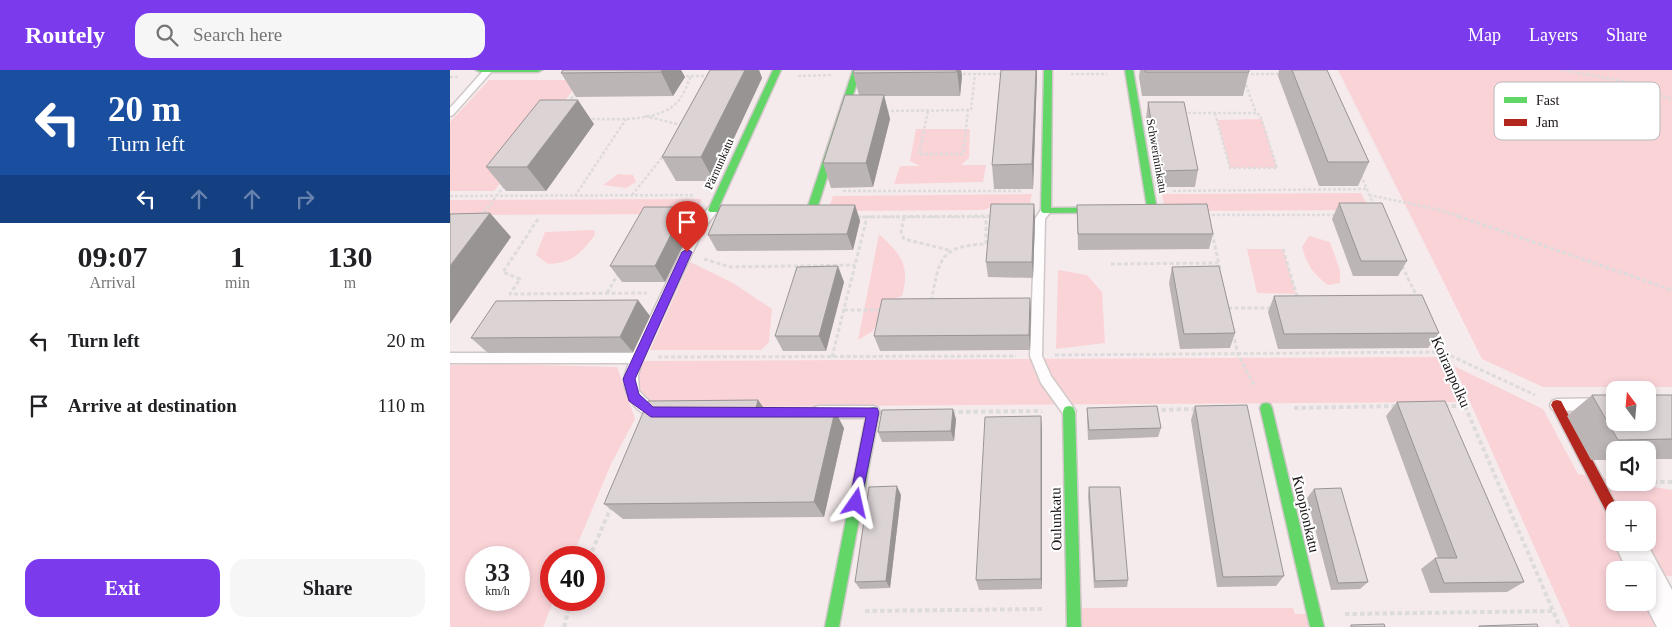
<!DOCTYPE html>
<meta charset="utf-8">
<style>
body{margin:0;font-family:"Times New Roman",serif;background:#f6f6f6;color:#202124;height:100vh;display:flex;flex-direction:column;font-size:19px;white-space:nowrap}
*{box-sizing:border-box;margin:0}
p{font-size:16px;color:#757577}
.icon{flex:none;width:28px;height:28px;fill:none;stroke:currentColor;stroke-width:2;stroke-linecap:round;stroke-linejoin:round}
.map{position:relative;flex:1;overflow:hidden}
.panel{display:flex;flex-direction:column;background:#fff;width:450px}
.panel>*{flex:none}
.hud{background:#1a4fa0;color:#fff;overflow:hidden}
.needle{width:32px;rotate:344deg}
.tools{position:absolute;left:1156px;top:311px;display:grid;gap:10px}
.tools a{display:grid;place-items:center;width:50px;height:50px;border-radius:10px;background:#fff;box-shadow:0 2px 8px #0003;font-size:25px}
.speed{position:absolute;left:15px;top:476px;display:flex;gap:10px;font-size:25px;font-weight:700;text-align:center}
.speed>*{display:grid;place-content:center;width:65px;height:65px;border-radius:50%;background:#fff;box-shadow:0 2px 8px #0003;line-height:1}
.speed small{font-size:12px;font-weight:400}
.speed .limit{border:8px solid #d22;background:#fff;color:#111}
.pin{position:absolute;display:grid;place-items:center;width:42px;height:42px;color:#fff;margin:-51px -21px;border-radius:50% 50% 50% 0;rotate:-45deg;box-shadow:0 0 5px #0007}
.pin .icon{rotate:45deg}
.me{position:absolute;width:55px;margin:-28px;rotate:11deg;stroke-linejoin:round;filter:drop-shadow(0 0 4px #0008)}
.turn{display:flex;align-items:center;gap:18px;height:105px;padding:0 25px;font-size:22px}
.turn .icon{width:65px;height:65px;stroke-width:2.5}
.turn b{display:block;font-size:35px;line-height:42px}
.lanes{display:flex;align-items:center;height:48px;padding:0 25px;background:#0003;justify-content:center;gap:25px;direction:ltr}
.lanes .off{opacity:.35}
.eta{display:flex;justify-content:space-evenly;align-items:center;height:85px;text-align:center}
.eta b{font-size:30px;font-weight:800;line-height:35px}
.cta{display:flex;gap:10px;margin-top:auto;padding:10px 25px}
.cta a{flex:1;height:58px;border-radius:15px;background:#7c3aed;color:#fff;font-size:20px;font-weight:800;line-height:58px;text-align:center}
.cta a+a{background:#f6f6f6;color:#202124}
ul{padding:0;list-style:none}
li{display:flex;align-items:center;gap:15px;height:65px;padding:0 25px}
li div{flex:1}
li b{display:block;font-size:19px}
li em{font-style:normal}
header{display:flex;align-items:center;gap:30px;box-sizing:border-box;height:70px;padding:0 25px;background:#7c3aed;color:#fff}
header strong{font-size:24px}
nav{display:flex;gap:28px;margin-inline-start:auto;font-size:18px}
.search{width:350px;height:45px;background:#f6f6f6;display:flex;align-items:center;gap:12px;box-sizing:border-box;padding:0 18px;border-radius:15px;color:#757577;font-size:19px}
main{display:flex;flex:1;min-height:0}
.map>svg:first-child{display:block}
</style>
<header>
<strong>Routely</strong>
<div class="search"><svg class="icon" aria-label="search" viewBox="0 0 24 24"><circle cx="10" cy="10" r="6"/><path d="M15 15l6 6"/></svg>Search here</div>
<nav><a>Map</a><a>Layers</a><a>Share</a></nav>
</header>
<main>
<section class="panel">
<div class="hud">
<div class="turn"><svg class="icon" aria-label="left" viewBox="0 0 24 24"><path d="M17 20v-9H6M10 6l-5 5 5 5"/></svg><div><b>20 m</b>Turn left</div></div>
<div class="lanes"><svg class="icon" aria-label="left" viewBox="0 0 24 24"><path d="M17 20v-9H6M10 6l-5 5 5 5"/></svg><svg class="icon off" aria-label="ahead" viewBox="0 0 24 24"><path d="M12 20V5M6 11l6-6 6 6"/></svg><svg class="icon off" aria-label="ahead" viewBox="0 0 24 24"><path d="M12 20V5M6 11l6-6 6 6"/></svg><svg class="icon off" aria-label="right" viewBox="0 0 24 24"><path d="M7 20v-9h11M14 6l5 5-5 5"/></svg></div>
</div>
<div class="eta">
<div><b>09:07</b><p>Arrival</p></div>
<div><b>1</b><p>min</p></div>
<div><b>130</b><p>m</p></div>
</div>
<ul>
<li><svg class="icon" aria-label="left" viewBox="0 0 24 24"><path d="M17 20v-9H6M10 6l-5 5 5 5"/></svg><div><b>Turn left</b></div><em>20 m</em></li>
<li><svg class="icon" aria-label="arrive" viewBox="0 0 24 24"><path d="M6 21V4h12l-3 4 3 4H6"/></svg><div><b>Arrive at destination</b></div><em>110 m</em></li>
</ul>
<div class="cta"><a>Exit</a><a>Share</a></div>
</section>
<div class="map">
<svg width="1222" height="557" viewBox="0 0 1222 557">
<rect width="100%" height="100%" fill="#f6ebec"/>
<!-- green -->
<path fill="#fad3d7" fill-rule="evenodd" d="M888 0H1222V317H1093L1032 289Z
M39 10H131L44 121H0V52Z
M812 49 827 98H780L767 50Z
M466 59H520L519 88 511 95H536L533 112 444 114 450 96H470L460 91Z
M168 104 183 105 186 112 176 118 153 115Z
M911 123 920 140 739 141 714 135 712 124Z
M582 124 580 133H550L534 140 397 141 379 137 383 126Z
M252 129 245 144 0 145V130Z
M144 160 145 165C130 184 123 193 98 194L86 185 95 162Z
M429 164C450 183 461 196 452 226L437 231 423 261 408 270Z
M859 166 880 172 890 200V213L878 215C863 204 857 195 852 177Z
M797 179H833L846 224 807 223Z
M240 192 283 213 322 239 319 272 311 280H200Z
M608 200 637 205 652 222 655 273 606 279Z
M991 287 1009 332 219 337 199 334 187 316 190 291Z
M45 294 167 297 185 349 162 392 122 487 101 488V530H104L93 557H0V295ZM26 488H69V530H26Z
M1004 296 1093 339 1128 404 1165 410V412L1179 413 1222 420V506L1198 505V500H1165V532L1196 533 1210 557H1120ZM1165 440H1198V472H1165Z
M623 538H843L845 544H864L867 557H624Z"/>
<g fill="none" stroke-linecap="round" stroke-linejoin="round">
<!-- lane casing -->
<g stroke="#d0c8c8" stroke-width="3">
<path id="lane" d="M34 0H43L3 45 0 46V38Z
M263 136 268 140 253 160 193 288 188 305 189 321 204 336 216 338 218 342 216 346C197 353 179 335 175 317 173 309 176 300 179 293H0V283H183L243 158 259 137Z
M596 137 601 141 595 149 592 286 601 306 626 341 624 345 619 347 614 345 591 313 580 286 585 149 592 138Z
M1165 328V340L1107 341 1102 339 1100 335 1102 331 1107 329Z
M368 336H423L428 338 430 342 428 346 423 348H368L363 346 361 342 363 338Z"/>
</g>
<!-- street casing -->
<g stroke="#d0c8c8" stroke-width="3">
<path id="street" d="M1165 469V472H1196L1222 520V557H1207L1194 532H1198V500H1177L1164 472Z"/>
</g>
<!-- fast casing -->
<g stroke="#d0c8c8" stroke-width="3">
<path id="fast" d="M26 0H92L88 2H30Z
M323 0H331L269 137 358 136 403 0H411L367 139 362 142H260L258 140Z
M594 0H602L601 138 697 137 675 0H683L707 140 705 142 593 143 591 141Z
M816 333 820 334 822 338 874 557H860L810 338 812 334Z
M619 336 623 337 625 341 631 557H617L613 341 615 337Z
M423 337 427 338 429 342 389 557H375L417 342 419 338Z"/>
</g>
<!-- jam casing -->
<g stroke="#d0c8c8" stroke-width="3">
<path id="jam" d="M1107 330 1111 331 1169 440H1165V451L1160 449 1101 335 1103 331Z"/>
</g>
<!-- path-far2 -->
<path stroke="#dddbdb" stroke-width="2.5" stroke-dasharray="3 2" stroke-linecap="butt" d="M1112 0 1188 14 1222 30
M508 4H554
M621 4H657
M796 4H832
M231 6H259
M348 6 382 5
M0 7H9
M118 33 126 22
M436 41 521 40 525 4
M478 41 469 84H513L518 41
M733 43H806L795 12
M765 43 780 98H827L810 45 806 43
M195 46 231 55
M137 49C162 49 212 53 229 30 235 23 237 14 241 6
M911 105 924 136
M393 121H572
M723 121 917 119
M182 125 214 85
M919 125 990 140 1011 147
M0 126 245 125
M125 126 176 49
M757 145H888
M31 146 55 115
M407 147H536L543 144"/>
<!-- path-far1 -->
<path stroke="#dddbdb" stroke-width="3" stroke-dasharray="4 2.5" stroke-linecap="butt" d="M1008 146 1222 220
M407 147 538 146
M454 147 451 162 454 169 499 180
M88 149 53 202 70 209 60 224 197 223
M762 163 770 199
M833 179 848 230
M254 189 280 197 405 195
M661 194 768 193
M952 196 968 229
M157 223 169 202
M481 231C490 189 489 176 536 174V147
M778 238H822
M394 240H432
M783 263 788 284 804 315
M984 264 1012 330
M605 285 993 282 1085 325
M208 287 566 286
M382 287 417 147"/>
<!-- path -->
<path stroke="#dddbdb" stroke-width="4" stroke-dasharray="4.5 3" stroke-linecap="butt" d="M1012 329 1110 557
M994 336H1016
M844 338 947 336
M704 340 747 339
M501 342 592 341
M1198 407 1201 412H1222
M139 488 162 435
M415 541 594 539
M895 544 1104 541
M114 557 121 530"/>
<!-- lane -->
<use href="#lane" fill="#fefcfc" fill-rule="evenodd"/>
<!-- street -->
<use href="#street" fill="#fefcfc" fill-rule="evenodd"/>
<!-- fast -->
<use href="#fast" fill="#63d668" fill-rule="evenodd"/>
<!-- jam -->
<use href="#jam" fill="#b3261e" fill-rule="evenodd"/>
</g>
<!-- wall -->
<path fill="#bcb5b6" d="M231 0 235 7 223 26 126 27 111 3Z
M260 0H309L312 8 264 111H226L212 87Z
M404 0H511L512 6 510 26H434L440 49 423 117 381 118 373 93 409 25 403 3Z
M690 0H799V2L793 26H692L689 7Z
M829 0H877L919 92 908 116H869L828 6Z
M587 5 583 119H544L542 95Z
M698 32 748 100 745 117H706L696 48Z
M144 54 96 121H56L36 97Z
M889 133 957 191 948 206H903L882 149Z
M584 134 585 150 583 208 538 207 536 192Z
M405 135 410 151 403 180 267 181 258 165Z
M627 135 763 164 759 179 628 180Z
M235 137 244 153 215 212H172L160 196Z
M722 197 785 263 780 278 730 279 719 213Z
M394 212 376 281H333L325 266Z
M824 226 989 263 978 278 828 279 818 242Z
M580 228 581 243 580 280 430 281 424 266Z
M200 246 183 282 38 283 21 268Z
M1142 325H1222V389H1198V380H1165V390H1141L1117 346Z
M308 330 316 341 394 358 374 447 173 449 154 434Z
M947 332 1074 512 1057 522 980 523 971 499 985 488H988L936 346Z
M745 336 834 506 826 516 767 517 741 350Z
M637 338 711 358 708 367 638 370 637 348Z
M591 346 592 519 529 520 526 510Z
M506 349 504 371 432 372 428 362Z
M639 417 678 510 677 517 644 518 638 426Z
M864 419 918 512 910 519 881 520 857 428Z
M451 425 440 518 410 519 405 512Z"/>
<!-- shaded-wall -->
<path fill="#999494" d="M212 0H231L235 7 223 26 211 2Z
M295 0H309L312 8 264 111 251 87Z
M507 0H511L512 6 510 26Z
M586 0H587V5L583 119 582 94Z
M434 25 440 49 423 117 416 93Z
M128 30 144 54 96 121 77 97Z
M584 134 585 150 583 208 582 192Z
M405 135 410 151 403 180 397 164Z
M235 137 244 153 215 212 205 196Z
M40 143 61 167 0 254V196Z
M388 196 394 212 376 281 369 266Z
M580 228 581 243 580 280 579 265Z
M188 230 200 246 183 282 170 267Z
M308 330 320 347 305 342Z
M503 339 506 349 504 371 501 361Z
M385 341 394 358 374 447 364 432Z
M591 346 592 360V519L591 509Z
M447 416 451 425 440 518 436 511Z"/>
<!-- building -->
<path fill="#dbd3d4" stroke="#999494" d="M113 0H212L211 2 111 3Z
M260 0H295L251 87H212Z
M404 0H507L506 2 403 3Z
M551 0H586L582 94 542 95Z
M695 0H799V2H695Z
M842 0H877L919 92H878Z
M395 25H434L416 93H373Z
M90 30H128L77 97H36Z
M698 32H734L748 100 709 101Z
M889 133H932L957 191H911Z
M541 134H584L582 192H536Z
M757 134 763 164H628L627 135Z
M271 135H405L397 164 258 165Z
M194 137H235L205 196H160Z
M40 143 0 196V144Z
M388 196 369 266H325L347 197Z
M769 196 785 263 734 264 722 197Z
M972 225 989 263 834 264 824 226Z
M580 228 579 265 424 266 432 229Z
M188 230 170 267 21 268 46 231Z
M1142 325H1165V352H1198V325H1222V369L1168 370Z
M308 330 305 342 385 341 364 432 154 434 198 331Z
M995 331 1074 512 994 513 985 488H1007L947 332Z
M797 335 834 506 773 507 745 336Z
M707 336 711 358 639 360 637 338Z
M503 339 501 361 428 362 432 340Z
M591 346V509L526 510 535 347Z
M447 416 436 511 405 512 419 417Z
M639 417H670L678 510 645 511Z
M891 418 918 512 888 513 864 419Z
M934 554 935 557H901V555Z
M1087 554 1088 557H1029V556Z"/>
<!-- route -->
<path fill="#7c3aed" stroke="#51269a" d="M237 179 242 182 185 309 189 324 203 337 427 338 429 342 410 437 406 439 401 437 399 433 416 347H201L179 331 173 309 232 182Z"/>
<g text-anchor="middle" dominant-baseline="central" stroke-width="4" stroke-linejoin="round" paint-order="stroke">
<!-- far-street labels -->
<g font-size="12" fill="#1a1414" stroke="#fff">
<text transform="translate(707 86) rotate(80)">Schwerininkatu</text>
<text transform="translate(269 94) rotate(-66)">Pärnunkatu</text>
</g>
<!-- street labels -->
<g font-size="15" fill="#1a1414" stroke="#fff">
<text transform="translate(1001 302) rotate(66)">Koiranpolku</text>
<text transform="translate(856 444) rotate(77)">Kuopionkatu</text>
<text transform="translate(606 449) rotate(-91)">Oulunkatu</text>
</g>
</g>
<!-- legend -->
<rect x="1044" y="12" width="166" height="58" rx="8" fill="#fff" stroke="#bab8b8" stroke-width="1"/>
<rect x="1054" y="27" width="23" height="6" fill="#63d668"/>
<rect x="1054" y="49" width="23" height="7" fill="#b3261e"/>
<g font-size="14" fill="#1a1414">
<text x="1086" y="35">Fast</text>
<text x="1086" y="57">Jam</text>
</g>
</svg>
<div class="tools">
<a><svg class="needle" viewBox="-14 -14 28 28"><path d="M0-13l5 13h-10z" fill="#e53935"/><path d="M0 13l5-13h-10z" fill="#757577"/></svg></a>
<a><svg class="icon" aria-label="sound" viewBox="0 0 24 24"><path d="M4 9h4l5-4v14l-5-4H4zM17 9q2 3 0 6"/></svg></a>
<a>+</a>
<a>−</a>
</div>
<div class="speed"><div>33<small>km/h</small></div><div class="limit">40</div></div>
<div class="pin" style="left:237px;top:182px;background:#d93025"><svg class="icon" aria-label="arrive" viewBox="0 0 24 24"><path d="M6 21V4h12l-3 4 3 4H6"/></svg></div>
<svg class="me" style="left:406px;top:433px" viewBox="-20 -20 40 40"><path d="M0-17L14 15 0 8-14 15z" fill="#7c3aed" stroke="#fff" stroke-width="4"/></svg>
</div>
</main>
